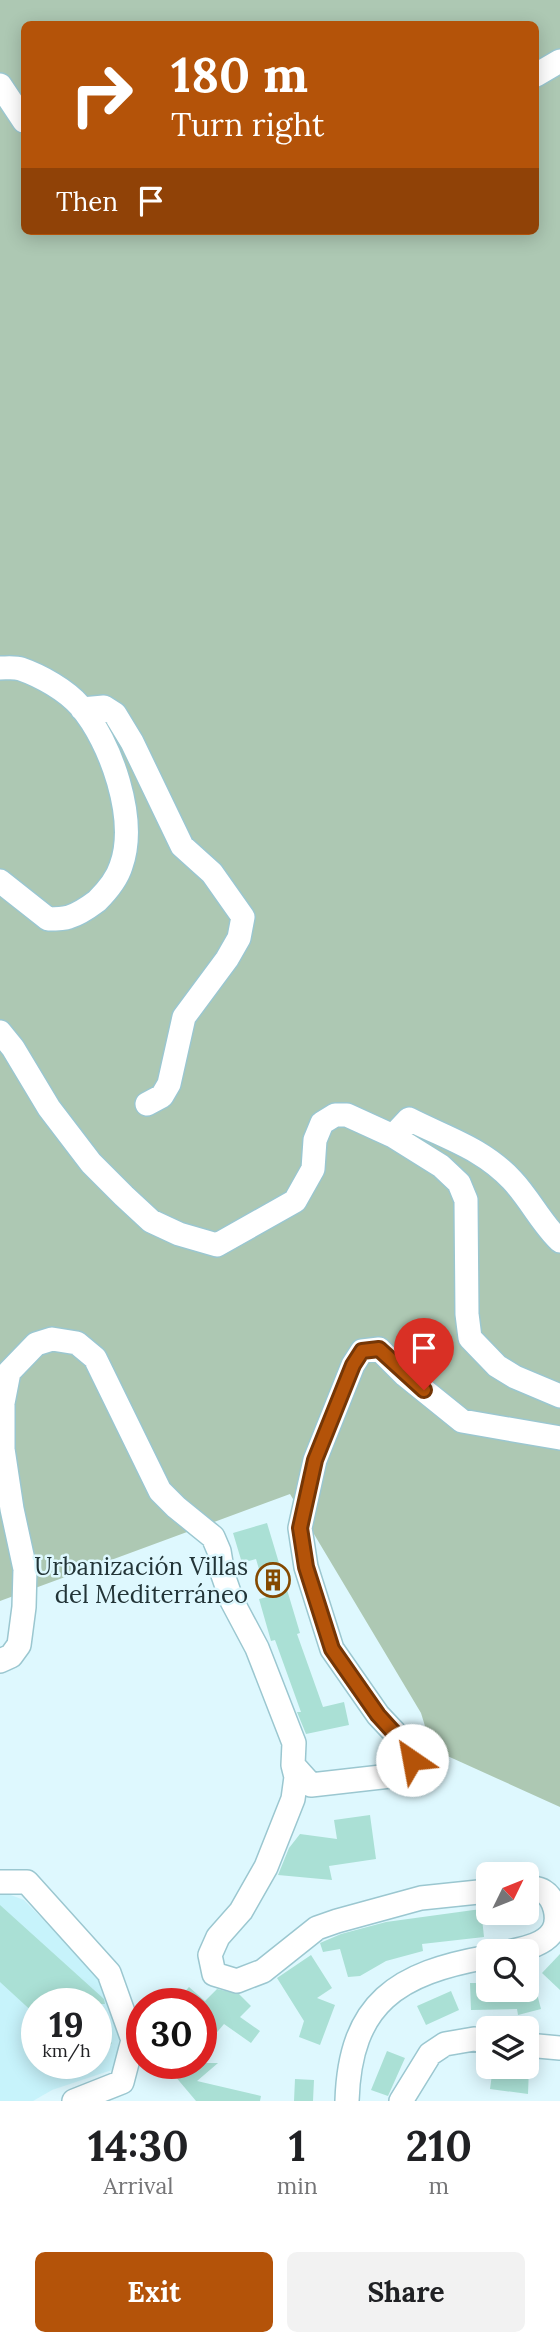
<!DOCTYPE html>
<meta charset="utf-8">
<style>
body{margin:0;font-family:Lora,serif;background:#f2f2f2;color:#202124;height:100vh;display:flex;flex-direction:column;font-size:26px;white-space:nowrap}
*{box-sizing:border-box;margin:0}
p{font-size:23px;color:#757577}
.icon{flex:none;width:38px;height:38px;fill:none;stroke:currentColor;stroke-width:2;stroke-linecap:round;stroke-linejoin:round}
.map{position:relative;height:2101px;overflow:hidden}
.details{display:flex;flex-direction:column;background:#fff;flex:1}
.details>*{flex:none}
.banner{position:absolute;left:21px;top:21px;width:518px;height:214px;border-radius:10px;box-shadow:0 4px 18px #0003;background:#b45309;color:#fff;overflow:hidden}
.needle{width:46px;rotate:47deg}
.buttons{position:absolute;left:476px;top:1862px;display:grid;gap:14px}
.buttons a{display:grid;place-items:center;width:63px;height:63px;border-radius:10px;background:#fff;box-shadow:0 4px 18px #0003;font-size:35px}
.speed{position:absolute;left:21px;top:1988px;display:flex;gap:14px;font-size:35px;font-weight:700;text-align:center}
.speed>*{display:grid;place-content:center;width:91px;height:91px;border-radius:50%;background:#fff;box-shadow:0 4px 18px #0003;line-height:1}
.speed small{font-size:18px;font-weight:400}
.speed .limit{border:10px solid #d22;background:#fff;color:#111}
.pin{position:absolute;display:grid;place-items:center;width:60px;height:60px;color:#fff;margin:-72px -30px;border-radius:50% 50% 50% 0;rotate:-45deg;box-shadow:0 0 7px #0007}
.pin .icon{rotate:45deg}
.me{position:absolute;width:77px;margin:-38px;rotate:327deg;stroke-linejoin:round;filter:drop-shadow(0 0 5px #0008)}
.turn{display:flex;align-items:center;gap:24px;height:147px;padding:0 35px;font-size:32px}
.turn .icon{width:91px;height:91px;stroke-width:2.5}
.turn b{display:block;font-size:49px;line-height:60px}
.then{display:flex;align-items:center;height:66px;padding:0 35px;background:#0003;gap:14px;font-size:26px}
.eta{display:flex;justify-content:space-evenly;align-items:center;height:119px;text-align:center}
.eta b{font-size:42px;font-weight:700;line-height:49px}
.button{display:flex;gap:14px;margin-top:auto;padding:14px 35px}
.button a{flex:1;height:80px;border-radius:10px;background:#b45309;color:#fff;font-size:28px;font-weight:700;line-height:80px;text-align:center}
.button a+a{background:#f2f2f2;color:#202124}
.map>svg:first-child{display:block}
</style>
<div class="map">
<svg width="560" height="2101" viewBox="0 0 560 2101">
<rect width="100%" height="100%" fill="#def8fe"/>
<!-- built -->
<path fill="#c7f3fb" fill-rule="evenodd" d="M0 1891 24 1900 105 1984 120 2032 115 2069 52 2090 33 2101H0ZM37 2004H96V2063H37Z"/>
<!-- green -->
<path fill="#adc8b3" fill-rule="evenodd" d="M0 0H560V1807L432 1749 421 1713 290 1494 0 1601ZM24 24H536V231H24Z"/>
<!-- building -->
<path fill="#aae0d5" d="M267 1523 300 1633 297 1634 323 1707 344 1702 349 1725 306 1734 297 1712H301L275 1640 271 1641 259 1599 267 1597 256 1559 242 1563 233 1533Z
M370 1815 376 1859 329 1866 332 1880 278 1875 289 1848 300 1834 337 1839 334 1820Z
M0 1905 104 1999 105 2004H37V2016L0 1982Z
M481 1909 484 1937 422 1944 423 1951 386 1961 360 1976 348 1977 340 1949 323 1952 320 1943 341 1934 386 1922Z
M560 1954V1990L542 1973Z
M311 1955 332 1988 317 1998 335 2005 320 2045 299 2037 304 2021 277 1978Z
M470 1983H488V1990H536L541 2009 518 2015 517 2009 471 2010Z
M189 1987 205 2001 217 1989 239 1994 251 2006 240 2017 260 2031 251 2043 224 2024 201 2051V2004H174Z
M451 1991 459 2010 426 2025 417 2006Z
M96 2028 112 2043 96 2060Z
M387 2051 405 2058 388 2096 371 2090Z
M164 2063H218L197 2081 261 2096 260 2101H196Z
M493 2067H529L528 2094 490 2089Z
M295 2079 314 2080 313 2101H294Z"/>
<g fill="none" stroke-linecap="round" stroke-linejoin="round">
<!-- minor casing -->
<g stroke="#9bc7d0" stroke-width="26">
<path id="minor" d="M536 75 560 61
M0 85 24 121
M0 668C7 668 15 667 21 669 41 676 66 690 80 706 111 742 138 819 121 866 117 879 106 892 97 901 89 907 79 914 69 917 63 919 55 919 48 919L0 881
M82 709 104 707 115 714 132 742 182 846 212 873 243 917 239 938 227 959 184 1017 169 1084 162 1096 147 1104
M0 1032 13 1048 49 1108 91 1163 124 1196 151 1221 179 1234 217 1245 295 1201 313 1169 315 1140 322 1123 335 1115H347L393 1136 441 1166 459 1183 466 1200 467 1314 470 1338 497 1366 515 1377 560 1396
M393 1136 409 1119C446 1138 482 1148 512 1180 530 1199 541 1223 560 1241
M0 1661 11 1656 19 1645 24 1607 25 1569 12 1509 3 1449V1403L9 1372 36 1344 52 1339 77 1343 95 1358 160 1491 176 1507 213 1537 219 1551 223 1575 232 1601 257 1648 294 1743 293 1765 296 1777 293 1799 266 1867 241 1911 218 1937 210 1955 214 1974 237 1981 263 1971 317 1928 337 1921 421 1898 488 1891
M293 1765 311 1785 399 1775 413 1760 409 1748 378 1715 332 1649 306 1567 300 1528 315 1460 353 1365 362 1351 379 1349 405 1375 462 1421 560 1438
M0 1882H27L109 1973 133 2040 122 2082 74 2101
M513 1951C527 1948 545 1944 553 1931 560 1919 555 1898 543 1891 539 1888 532 1888 527 1887
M527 2045 560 2048
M347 2101C350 2002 398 1973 488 1957
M401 2101 430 2054 445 2044 474 2039 488 2041"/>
</g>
<!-- minor -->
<use href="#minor" stroke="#fff" stroke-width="23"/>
</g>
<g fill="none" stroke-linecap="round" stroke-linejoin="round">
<!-- route casing -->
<g stroke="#753606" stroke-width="18">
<path id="route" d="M412 1760 408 1748 378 1715 332 1649 306 1567 300 1528 315 1460 353 1365 362 1351 379 1349 424 1390"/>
</g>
<!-- route -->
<use href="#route" stroke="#b45309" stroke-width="12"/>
</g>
<!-- icons -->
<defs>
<g id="building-ring" transform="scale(1.75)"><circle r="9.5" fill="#def8fe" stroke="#844900" stroke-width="1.5"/><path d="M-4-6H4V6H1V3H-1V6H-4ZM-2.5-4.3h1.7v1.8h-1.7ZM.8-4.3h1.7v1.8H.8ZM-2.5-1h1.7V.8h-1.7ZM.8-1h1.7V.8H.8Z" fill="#844900"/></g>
</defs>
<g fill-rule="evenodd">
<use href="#building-ring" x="273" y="1580"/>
</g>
<g text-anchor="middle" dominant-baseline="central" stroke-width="5" stroke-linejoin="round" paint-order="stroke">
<!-- poi labels -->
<g font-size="24" fill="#223437" stroke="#def8fe" text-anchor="end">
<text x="248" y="1566">Urbanización Villas<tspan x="248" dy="28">del Mediterráneo</tspan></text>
</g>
</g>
</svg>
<div class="buttons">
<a><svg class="needle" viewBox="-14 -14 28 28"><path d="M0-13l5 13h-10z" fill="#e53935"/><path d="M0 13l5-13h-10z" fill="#757577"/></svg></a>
<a><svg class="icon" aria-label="search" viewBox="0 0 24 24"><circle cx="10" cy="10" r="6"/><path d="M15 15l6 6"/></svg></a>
<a><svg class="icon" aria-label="layers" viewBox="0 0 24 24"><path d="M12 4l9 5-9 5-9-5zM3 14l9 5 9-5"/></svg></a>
</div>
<div class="speed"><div>19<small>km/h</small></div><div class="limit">30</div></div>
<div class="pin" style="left:424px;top:1390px;background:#d93025"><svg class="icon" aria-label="arrive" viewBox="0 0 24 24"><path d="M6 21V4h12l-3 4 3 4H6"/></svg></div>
<svg class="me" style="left:412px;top:1760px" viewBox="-20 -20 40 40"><circle r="19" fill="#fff"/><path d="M0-13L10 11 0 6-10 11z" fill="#b45309"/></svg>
<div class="banner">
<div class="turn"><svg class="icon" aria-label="right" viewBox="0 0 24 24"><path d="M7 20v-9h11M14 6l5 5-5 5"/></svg><div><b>180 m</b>Turn right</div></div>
<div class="then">Then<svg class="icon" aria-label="arrive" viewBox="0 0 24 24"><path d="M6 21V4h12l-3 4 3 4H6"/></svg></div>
</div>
</div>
<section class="details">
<div class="eta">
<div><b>14:30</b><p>Arrival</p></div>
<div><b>1</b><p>min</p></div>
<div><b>210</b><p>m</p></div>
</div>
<div class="button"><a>Exit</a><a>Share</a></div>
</section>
